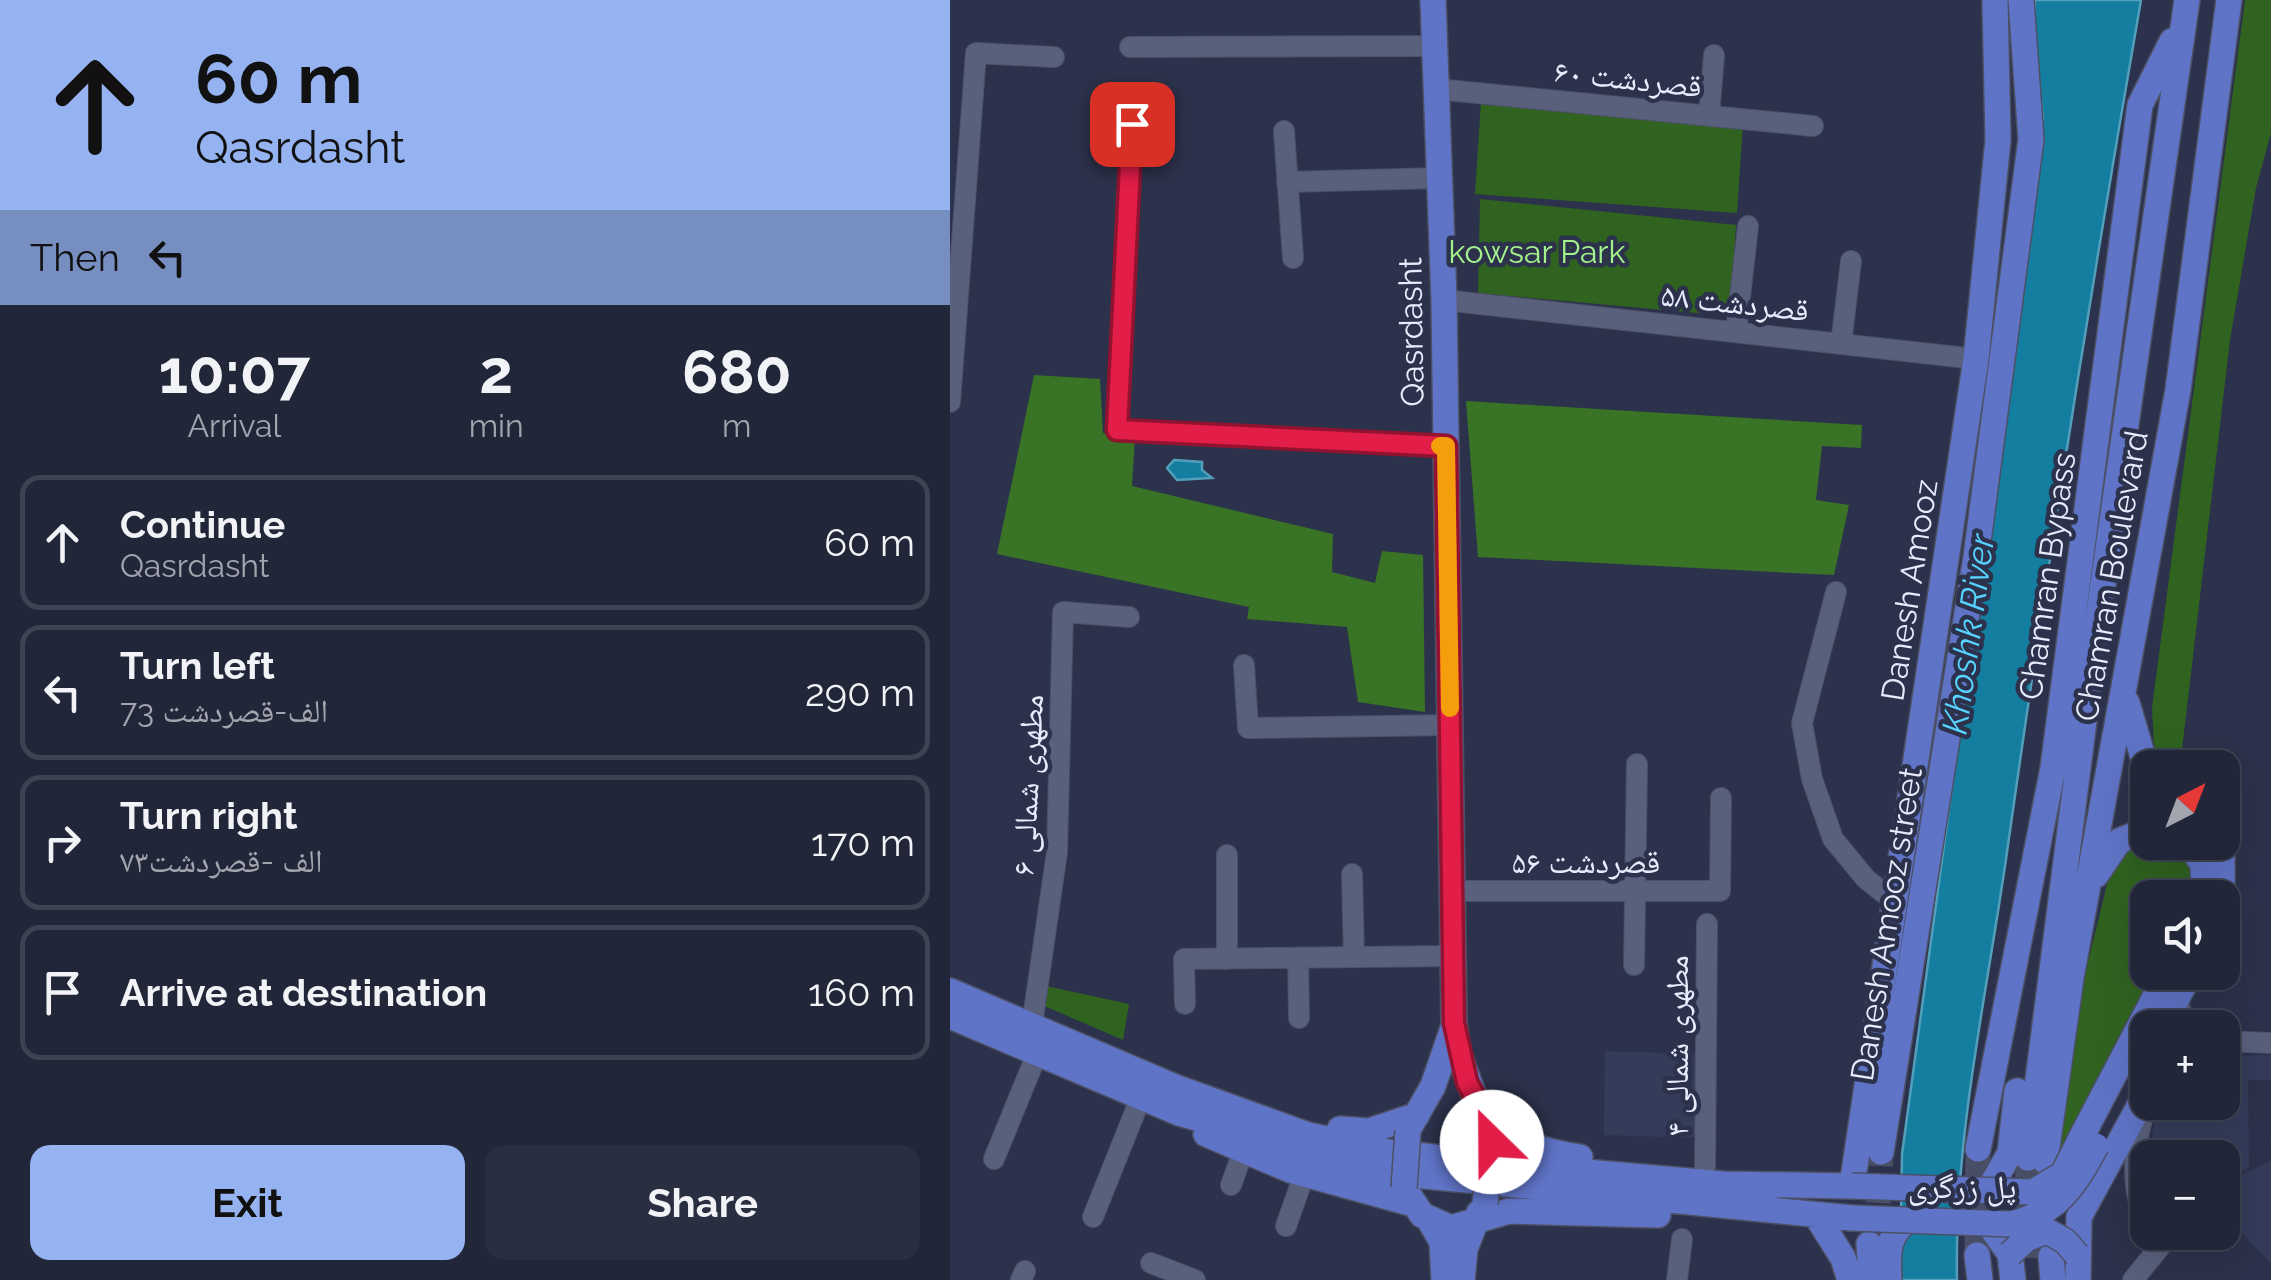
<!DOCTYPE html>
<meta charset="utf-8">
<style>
body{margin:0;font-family:Raleway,"Noto Naskh Arabic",sans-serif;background:#292e40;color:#f1f3f6;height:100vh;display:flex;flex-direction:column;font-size:38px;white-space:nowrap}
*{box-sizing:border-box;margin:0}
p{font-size:32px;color:#a2a5ae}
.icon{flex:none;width:55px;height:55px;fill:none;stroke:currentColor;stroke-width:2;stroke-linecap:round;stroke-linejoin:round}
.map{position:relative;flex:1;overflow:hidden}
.sheet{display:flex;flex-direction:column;background:#212638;width:950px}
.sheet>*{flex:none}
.banner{background:#95b2f1;color:#111;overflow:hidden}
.needle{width:65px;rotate:42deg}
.buttons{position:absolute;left:1180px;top:750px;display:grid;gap:20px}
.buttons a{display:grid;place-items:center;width:110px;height:110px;border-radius:20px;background:#212638;box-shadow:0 10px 40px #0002,0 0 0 2px #3e4353;font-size:50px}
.pin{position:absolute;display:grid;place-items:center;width:85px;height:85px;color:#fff;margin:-42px;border-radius:20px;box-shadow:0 5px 15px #0006}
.me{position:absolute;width:110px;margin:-55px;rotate:337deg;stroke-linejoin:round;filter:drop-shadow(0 0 8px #0008)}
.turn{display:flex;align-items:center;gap:35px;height:210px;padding:0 30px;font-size:45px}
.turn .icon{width:130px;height:130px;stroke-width:2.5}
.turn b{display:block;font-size:70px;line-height:85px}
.then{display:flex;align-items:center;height:95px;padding:0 30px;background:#0003;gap:20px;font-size:38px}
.eta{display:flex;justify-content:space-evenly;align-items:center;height:170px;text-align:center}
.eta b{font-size:60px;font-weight:700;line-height:70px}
.button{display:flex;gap:20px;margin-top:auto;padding:20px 30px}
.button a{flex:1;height:115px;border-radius:20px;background:#95b2f1;color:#111;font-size:40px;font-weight:700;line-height:115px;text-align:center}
.button a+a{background:#292e40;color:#f1f3f6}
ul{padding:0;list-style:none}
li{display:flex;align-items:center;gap:30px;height:135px;margin:0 20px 15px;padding:0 10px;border:5px solid #3e4353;border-radius:20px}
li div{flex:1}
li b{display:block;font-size:38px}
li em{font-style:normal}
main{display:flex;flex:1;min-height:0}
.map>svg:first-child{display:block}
</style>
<main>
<section class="sheet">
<div class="banner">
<div class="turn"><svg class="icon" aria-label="ahead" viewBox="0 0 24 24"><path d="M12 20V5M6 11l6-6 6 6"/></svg><div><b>60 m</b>Qasrdasht</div></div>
<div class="then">Then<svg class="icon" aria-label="left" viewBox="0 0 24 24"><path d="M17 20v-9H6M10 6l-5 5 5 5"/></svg></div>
</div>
<div class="eta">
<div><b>10:07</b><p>Arrival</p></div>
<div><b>2</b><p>min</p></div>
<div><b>680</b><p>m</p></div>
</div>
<ul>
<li><svg class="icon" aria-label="ahead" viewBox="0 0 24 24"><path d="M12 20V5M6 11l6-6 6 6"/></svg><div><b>Continue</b><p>Qasrdasht</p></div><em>60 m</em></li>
<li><svg class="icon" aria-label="left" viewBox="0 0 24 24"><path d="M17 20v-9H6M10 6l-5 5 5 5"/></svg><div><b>Turn left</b><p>73 الف-قصردشت</p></div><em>290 m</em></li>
<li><svg class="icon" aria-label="right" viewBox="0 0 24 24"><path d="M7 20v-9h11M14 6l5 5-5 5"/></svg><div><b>Turn right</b><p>الف -قصردشت۷۳</p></div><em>170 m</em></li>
<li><svg class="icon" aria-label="arrive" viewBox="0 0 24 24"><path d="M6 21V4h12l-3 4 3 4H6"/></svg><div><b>Arrive at destination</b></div><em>160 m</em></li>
</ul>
<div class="button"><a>Exit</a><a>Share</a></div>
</section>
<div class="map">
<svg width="1321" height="1280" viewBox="0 0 1321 1280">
<rect width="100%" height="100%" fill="#2c324b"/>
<!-- built -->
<path fill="#343c5a" d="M655 1051 745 1054V1138L654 1135Z
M1321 1055V1080H1298L1299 1169 1273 1174 1272 1158 1199 1157 1207 1103 1272 1102 1273 1056Z
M1321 1161V1264L1273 1212 1272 1184Z"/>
<!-- green -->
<path fill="#306320" d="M1295 0H1321V133L1306 188 1280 340 1230 767H1212L1204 745 1202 708Z
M531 102 793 122 787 213 525 194Z
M530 199 786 225 780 316 528 293Z
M1198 842 1221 843 1243 859 1246 897 1198 898V972L1209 973 1106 1168 1121 1032 1160 872 1170 853Z
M96 986 179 1004 173 1040 92 1005Z"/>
<!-- forest -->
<path fill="#387326" d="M84 375 150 379 153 433 185 438 182 486 383 534 382 572 425 583 432 551 473 555 475 712 408 702 397 627 297 619 299 607 47 554Z
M516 401 912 425 911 448 872 446 866 500 899 505 884 575 528 557Z"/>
<!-- water -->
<path fill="#137e9f" stroke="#539fbb" stroke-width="2.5" d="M1085 0H1191C1142 281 1098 562 1058 845 1038 990 1004 1134 1007 1280H950L952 1154 1093 118 1083 34Z
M224 460 252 462V470L262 478 227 480 217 468Z"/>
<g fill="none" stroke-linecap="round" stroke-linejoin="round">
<!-- major-tunnel -->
<path stroke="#484e66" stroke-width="25" stroke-dasharray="25 12" stroke-linecap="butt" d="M926 1240 931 1152
M1027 1255 1028 1149
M1076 1258 1078 1158"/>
<!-- minor casing -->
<g stroke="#4b5065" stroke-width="22">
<path id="minor" d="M180 47 485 46
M486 89 863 126
M759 116 764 55
M182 124 167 430 496 446
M334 131 343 258
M337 182 489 178
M494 300 1026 359
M786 332 798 226
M891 344 901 261
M0 402 26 53 104 57
M886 592 852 723 862 779 883 839 916 879 945 902
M294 665 298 728 500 725
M277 855V959
M402 874 404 957
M503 891H770L771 798
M348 958 349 1018
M684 965 687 764
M1227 999 1236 1028
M235 1004 234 959 503 956
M82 1025 107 852 113 612 179 617
M1272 1041 1321 1043
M1193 1060 1198 1057
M1197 1104C1184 1140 1178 1190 1198 1223
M44 1159 87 1054
M755 1168 757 924
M281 1185 293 1152
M143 1217 191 1097
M336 1226 354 1175
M1255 1232 1259 1235
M201 1263 245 1280
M71 1280 75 1271
M727 1280 732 1239
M1183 1280 1222 1232"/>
</g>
<!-- major casing -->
<g stroke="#4b5065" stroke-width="28">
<path id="major" d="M483 0 494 300 504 1023 508 1052 528 1106
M1177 703 1198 774
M1238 842 1253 865 1254 898
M1263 842 1272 858V905
M1146 875 1169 841 1198 829
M0 991 225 1087 358 1135 438 1152 557 1165 773 1184 902 1186 1026 359 1048 140 1045 0
M0 1016 229 1113 434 1172 902 1218
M1211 1028 1241 972
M533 1113C563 1142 590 1151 630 1157
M459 1128 483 1086 503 1028
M390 1129 419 1131 467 1115
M256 1134 340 1170 463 1204
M1131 1138 1218 972
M1028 1149 1103 768 1190 105 1222 41
M931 1152 1026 557 1081 139 1071 0
M1078 1158 1140 674 1237 0
M1095 1161 1121 978 1228 390 1279 0
M454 1188 472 1215 501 1228 559 1211 708 1215
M1038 1191 1060 1153 1067 1091
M866 1215 893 1258 900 1280
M480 1221 492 1242 494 1280
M1038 1223 1060 1254 1063 1280
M919 1244 921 1280
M1027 1255 1030 1280
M1101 1256 1103 1280
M512 1280 515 1249 529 1213
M939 1280C938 1253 936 1236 959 1219
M1128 1280 1129 1217 1198 1090"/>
</g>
<!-- minor -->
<use href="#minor" stroke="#59607c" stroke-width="20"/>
<!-- major -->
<use href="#major" stroke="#6074c7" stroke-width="25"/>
<!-- major-bridge casing -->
<g stroke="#4b5065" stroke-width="28" stroke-linecap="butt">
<path id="major-bridge" d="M902 1186 1083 1192 1113 1174 1131 1138
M454 1188 458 1131
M535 1203 542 1142
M902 1218 1061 1224C1108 1212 1124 1187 1146 1146
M1060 1254 1076 1239 1097 1231 1115 1241 1127 1255"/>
</g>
<!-- major-bridge -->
<use href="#major-bridge" stroke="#6074c7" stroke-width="25"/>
</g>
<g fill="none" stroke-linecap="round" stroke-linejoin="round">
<!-- route casing -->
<g stroke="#92132f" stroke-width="25">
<path id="route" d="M182 124 167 430 496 446 504 1023 517 1082 538 1122 542 1142"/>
</g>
<!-- route -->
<use href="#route" stroke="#e11d48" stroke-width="18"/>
<!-- slow -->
<path stroke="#f59e0b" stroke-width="18" d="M490 446H496L500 708"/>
</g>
<g text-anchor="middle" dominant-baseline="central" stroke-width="9" stroke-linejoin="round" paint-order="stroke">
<!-- street labels -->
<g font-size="32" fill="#e7ecfc" stroke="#2c324b">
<text transform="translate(678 78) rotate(6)">۶۰ قصردشت</text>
<text transform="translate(785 302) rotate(6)">قصردشت ۵۸</text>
<text transform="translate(461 332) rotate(-91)">Qasrdasht</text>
<text transform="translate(1097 576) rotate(-82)">Chamran Bypass</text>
<text transform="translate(1161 576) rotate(-80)">Chamran Boulevard</text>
<text transform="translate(959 590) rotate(-81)">Danesh Amooz</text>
<text transform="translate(77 785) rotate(-87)">۶ مطهری شمالی</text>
<text x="636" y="861">۵۶ قصردشت</text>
<text transform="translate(936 924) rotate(-81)">Danesh Amooz street</text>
<text transform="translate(726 1046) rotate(-90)">۴ مطهری شمالی</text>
<text x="1012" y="1186">پل زرگری</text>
</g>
<!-- park labels -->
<g font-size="32" fill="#a2f18b" stroke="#2c324b">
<text x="587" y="251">kowsar Park</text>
</g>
<!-- water labels -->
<g font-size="35" font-style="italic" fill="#57d3ff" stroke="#2c324b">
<text transform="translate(1018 634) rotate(-82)">Khoshk River</text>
</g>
</g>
</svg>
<div class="buttons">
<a><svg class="needle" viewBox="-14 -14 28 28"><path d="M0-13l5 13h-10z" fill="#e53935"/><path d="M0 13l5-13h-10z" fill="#a2a5ae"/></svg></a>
<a><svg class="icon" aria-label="sound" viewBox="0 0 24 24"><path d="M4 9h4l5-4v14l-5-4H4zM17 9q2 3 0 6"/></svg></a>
<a>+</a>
<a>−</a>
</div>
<div class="pin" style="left:182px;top:124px;background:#d93025"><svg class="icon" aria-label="arrive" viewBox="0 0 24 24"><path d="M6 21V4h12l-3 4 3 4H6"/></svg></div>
<svg class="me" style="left:542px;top:1142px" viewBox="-20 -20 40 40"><circle r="19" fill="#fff"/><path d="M0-13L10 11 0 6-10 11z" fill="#e11d48"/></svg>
</div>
</main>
